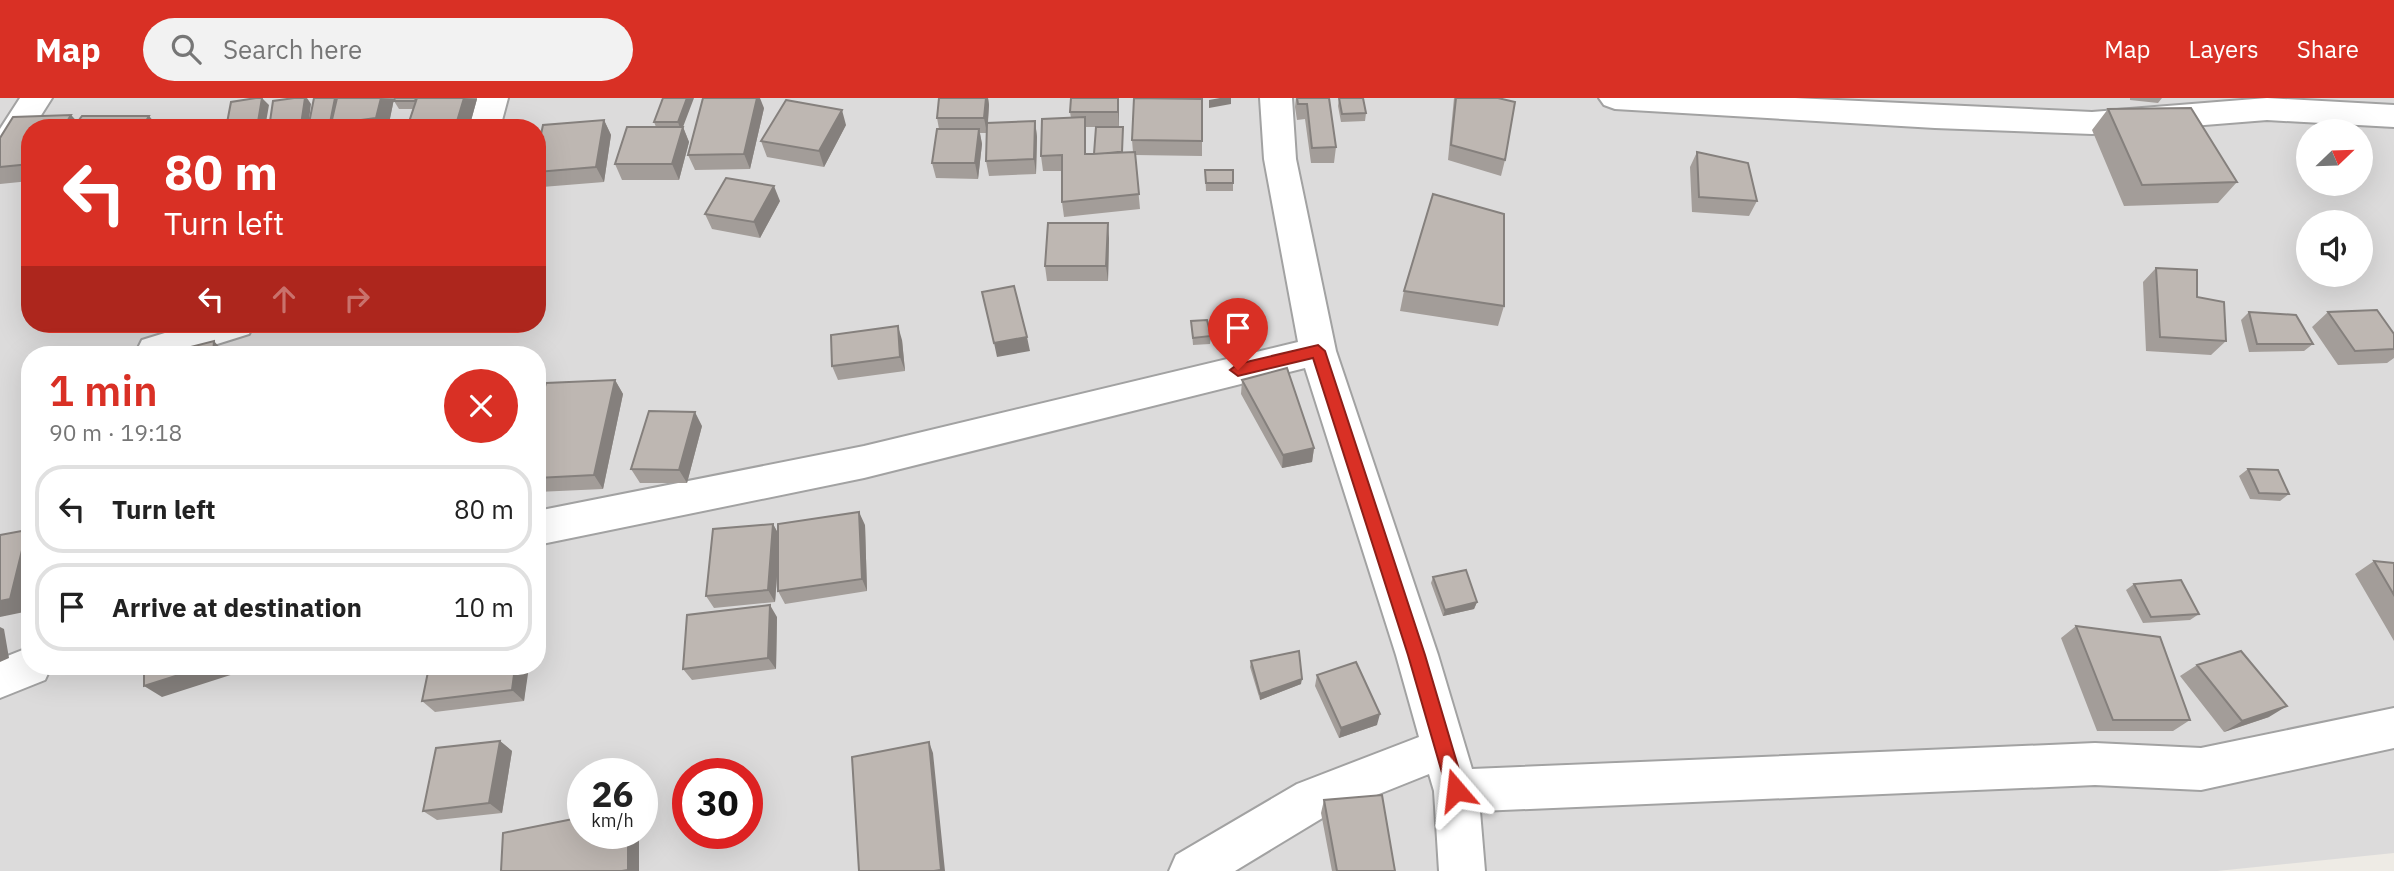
<!DOCTYPE html>
<meta charset="utf-8">
<style>
body{margin:0;font-family:"IBM Plex Sans",sans-serif;background:#f2f2f2;color:#222;height:100vh;display:flex;flex-direction:column;font-size:26px;white-space:nowrap}
*{box-sizing:border-box;margin:0}
p{font-size:23px;color:#767676}
.icon{flex:none;width:38px;height:38px;fill:none;stroke:currentColor;stroke-width:2;stroke-linecap:round;stroke-linejoin:round}
.map{position:relative;flex:1;overflow:hidden}
.drawer{position:absolute;left:21px;top:248px;width:525px;height:329px;display:flex;flex-direction:column;background:#fff;border-radius:28px;box-shadow:0 7px 28px #0002}
.drawer>*{flex:none}
.hud{position:absolute;left:21px;top:21px;width:525px;height:214px;border-radius:28px;box-shadow:0 7px 28px #0002;background:#d93025;color:#fff;overflow:hidden}
.needle{width:46px;rotate:67deg}
.controls{position:absolute;left:2296px;top:21px;display:grid;gap:14px}
.controls a{display:grid;place-items:center;width:77px;height:77px;border-radius:50%;background:#fff;box-shadow:0 7px 28px #0002;font-size:35px}
.speed{position:absolute;left:567px;top:660px;display:flex;gap:14px;font-size:35px;font-weight:700;text-align:center}
.speed>*{display:grid;place-content:center;width:91px;height:91px;border-radius:50%;background:#fff;box-shadow:0 7px 28px #0002;line-height:1}
.speed small{font-size:18px;font-weight:400}
.speed .limit{border:10px solid #d22;background:#fff;color:#111}
.pin{position:absolute;display:grid;place-items:center;width:60px;height:60px;color:#fff;margin:-72px -30px;border-radius:50% 50% 50% 0;rotate:-45deg;box-shadow:0 0 7px #0007}
.pin .icon{rotate:45deg}
.me{position:absolute;width:77px;margin:-38px;rotate:343deg;stroke-linejoin:round;filter:drop-shadow(0 0 5px #0008)}
.turn{display:flex;align-items:center;gap:24px;height:147px;padding:0 28px;font-size:32px}
.turn .icon{width:91px;height:91px;stroke-width:2.5}
.turn b{display:block;font-size:49px;line-height:60px}
.lanes{display:flex;align-items:center;height:66px;padding:0 28px;background:#0003;justify-content:center;gap:35px;direction:ltr}
.lanes .off{opacity:.35}
.round{display:grid;place-items:center;flex:none;width:74px;height:74px;border-radius:37px;background:#f2f2f2}
.summary{display:flex;align-items:center;justify-content:space-between;height:119px;padding:0 28px}
h1{font-size:42px;font-weight:600;line-height:52px;color:#d93025}
ul{padding:0;list-style:none}
li{display:flex;align-items:center;gap:21px;height:88px;margin:0 14px 10px;padding:0 14px;border:4px solid #e0e0e0;border-radius:28px}
li div{flex:1}
li b{display:block;font-size:26px}
li em{font-style:normal}
header{display:flex;align-items:center;gap:42px;box-sizing:border-box;height:98px;padding:0 35px;background:#d93025;color:#fff}
header strong{font-size:33px}
nav{display:flex;gap:38px;margin-inline-start:auto;font-size:24px}
.search{width:490px;height:63px;background:#f2f2f2;display:flex;align-items:center;gap:18px;box-sizing:border-box;padding:0 24px;border-radius:38px;color:#767676;font-size:26px}
.map>svg:first-child{display:block}
</style>
<header>
<strong>Map</strong>
<div class="search"><svg class="icon" aria-label="search" viewBox="0 0 24 24"><circle cx="10" cy="10" r="6"/><path d="M15 15l6 6"/></svg>Search here</div>
<nav><a>Map</a><a>Layers</a><a>Share</a></nav>
</header>
<div class="map">
<svg width="2394" height="773" viewBox="0 0 2394 773">
<rect width="100%" height="100%" fill="#eeebe5"/>
<!-- residential -->
<path fill="#dcdbdb" fill-rule="evenodd" d="M0 0H2394V755L2217 773H0ZM30 30H537V226H30ZM2308 33H2361V86H2308ZM2308 124H2361V177H2308ZM30 257H537V569H30ZM583 676H642V735H583ZM688 676H747V735H688Z"/>
<g fill="none" stroke-linecap="round" stroke-linejoin="round">
<!-- minor casing -->
<g stroke="#a2a2a2" stroke-width="4">
<path id="minor" d="M20 0H52L33 30H30V35L11 65 0 68V31Z
M476 0H508L500 30H468Z
M1260 0H1292L1296 61 1336 253 1438 557 1472 671 2095 645 2201 650 2394 610V650L2201 692 2095 687 1480 713 1485 773H1439L1434 693 1429 676 1329 716 1235 773H1169L1176 757 1297 686 1419 639 1396 557 1305 270 864 380 537 447V413L864 348 1298 244 1264 61Z
M1599 0H1795L2092 14 2267 0 2394 7V29L2267 22 2092 36 1935 30 1615 11 1604 7Z
M194 226H254L249 236 182 257H140L137 252 142 242Z
M30 549V569H51L45 582 0 600V561Z"/>
</g>
<!-- minor -->
<use href="#minor" fill="#fff" fill-rule="evenodd"/>
</g>
<!-- wall -->
<path fill="#a39d99" fill-rule="evenodd" d="M314 0H394V1L388 30H308Z
M395 0H477V1L469 30H407L413 11H399L394 3Z
M663 0 683 29 689 44 679 82H622L615 66 656 29 654 24Z
M939 0H988L989 7 988 25 1035 23 1037 39 1036 76 989 78 986 63 987 35H980L982 46 978 81 936 80 932 65 939 31 937 20Z
M1119 0V29L1123 37V54H1133L1132 42 1202 1V58L1135 57 1140 111 1064 119 1062 104V73H1043L1041 58 1071 20 1070 14ZM1086 29H1096L1094 56H1086Z
M1296 0H1329L1336 49 1334 65H1311L1305 21 1297 22 1295 9Z
M1339 0 1366 15 1365 23 1341 24 1338 8Z
M1454 0H1498L1505 62 1501 78 1448 62Z
M2130 0H2162L2158 5 2130 2Z
M764 10 750 71 695 72 688 57Z
M2108 11 2237 84 2218 105 2124 108 2092 32Z
M71 17 77 24 82 18H149L159 30H30V83L0 86V40L13 19Z
M604 22 611 37 604 84 542 89 537 81V55Z
M846 27 824 69 767 59 761 43Z
M1697 54 1757 103 1749 118 1692 114 1690 69Z
M1205 72H1233V93H1206Z
M780 103 760 140 712 131 705 116Z
M1109 140 1108 183H1047L1045 168Z
M2156 170 2197 199 2226 243 2211 257 2146 253 2143 184Z
M1404 193 1504 208 1498 228 1400 213Z
M2249 214 2313 246 2304 253 2249 254 2241 222Z
M2328 214 2394 236V260L2387 265 2338 267 2312 229Z
M1191 223 1211 238 1210 246 1193 247Z
M902 242 905 273 838 282 832 268Z
M615 282 623 296 603 391 537 394V319Z
M1242 282 1314 350 1312 364 1282 370 1241 296Z
M702 328 687 385H640L631 371Z
M2248 371 2289 396 2280 403 2250 401 2239 378Z
M773 426 778 435 865 427 867 493 785 506 778 493V468L775 504 714 510 706 498Z
M2374 463 2394 465V543L2355 476Z
M1433 479 1477 504 1474 511 1443 518 1431 485Z
M2134 486 2199 516 2190 522 2143 525 2126 492Z
M777 519 776 571 692 582 683 571Z
M2076 528 2190 622 2173 633H2097L2061 540Z
M1251 563 1301 586 1260 602 1250 569Z
M2197 567 2269 619 2224 634 2180 578Z
M429 569H528L524 603 435 614 422 603Z
M1317 577 1377 627 1339 640 1315 588Z
M500 643 512 653 502 715 437 722 423 713Z
M1324 702 1395 773H1332L1321 715Z"/>
<!-- shaded-wall -->
<path fill="#85807d" d="M262 0 269 7 265 30H257Z
M305 0H307L311 6 308 30H286Z
M335 0H340L331 26 334 30H329Z
M381 0 394 1 388 30H383L376 20Z
M464 0 477 1 469 30H455Z
M687 0H694L683 29 689 44 679 82 672 66 681 33 678 24Z
M757 0H760L764 10 750 71 744 56Z
M986 0H988L989 7 987 35 984 20Z
M1118 0H1119V29L1118 14Z
M1220 0H1231V6L1209 10V2Z
M842 12 846 27 824 69 819 53Z
M71 17 83 30H63Z
M149 18 159 30H142Z
M1085 19 1086 35V72L1085 56Z
M604 22 611 37 604 84 596 69Z
M1035 23 1037 39 1036 76 1034 61Z
M979 31 982 46 978 81 975 65Z
M774 88 780 103 760 140 754 124Z
M1108 125 1109 140 1108 183 1106 168Z
M898 228 902 242 905 273 900 259Z
M1027 239 1030 253 997 259 994 245Z
M214 243 221 251V257H213Z
M615 282 623 296 603 391 594 377Z
M695 314 702 328 687 385 679 372Z
M1314 350 1312 364 1282 370 1283 357Z
M859 414 865 427 867 493 862 481Z
M773 426 780 439 775 504 768 492Z
M27 432 30 433 29 513 0 519V503Z
M1477 504 1474 511 1443 518 1445 512Z
M770 507 777 519 776 571 768 560Z
M0 529 4 531 9 560 0 564Z
M204 569H242L243 573 162 599 144 588Z
M515 569H529L524 603 512 592Z
M1302 581 1301 586 1260 602V596Z
M2287 608 2269 619 2224 634 2242 623Z
M1380 616 1377 627 1339 640 1341 630Z
M500 643 512 653 502 715 489 705Z
M929 644 933 655 945 773H934Z
M628 735H639V773H622Z"/>
<!-- building -->
<path fill="#beb7b2" stroke="#85807d" stroke-width="2" d="M256 0H262L257 30H226L231 4Z
M294 0H305L301 27 286 30H269L273 3Z
M314 0H335L329 30H308Z
M337 0H381L376 20 331 26Z
M395 0H416L415 3H394Z
M417 0H464L455 30H407Z
M663 0H687L678 24H654Z
M703 0H757L744 56 688 57Z
M939 0H986L984 20H937Z
M1071 0H1118V14H1070Z
M1134 0 1202 1V43L1132 42Z
M1297 0H1329L1336 49 1312 50 1307 6H1298Z
M1339 0H1363L1366 15 1342 16Z
M1456 0H1498L1515 4 1505 62 1451 47Z
M786 2 842 12 819 53 761 43Z
M2191 10 2237 84 2142 87 2108 11Z
M71 17 63 30H30V66L0 69V40L13 19Z
M82 18H149L142 30H73Z
M1085 19V56L1135 54 1139 96 1062 104V57L1041 58 1042 21Z
M604 22 596 69 537 74V55L543 27Z
M1035 23 1034 61 986 63 987 25Z
M627 29H683L672 66H615Z
M1096 29H1123L1122 54 1094 56Z
M937 31H979L975 65H932Z
M1697 54 1748 65 1757 103 1699 99Z
M1205 72H1233V85H1206Z
M726 80 774 88 754 124 705 116Z
M1433 96 1504 116V208L1404 193Z
M1048 125H1108L1106 168H1045Z
M2156 170 2197 172V199L2224 204 2226 243 2160 239Z
M1014 188 1027 239 994 245 982 194Z
M2377 212 2394 236V251L2355 253 2328 214Z
M2249 214 2296 217 2313 246H2257Z
M1207 222 1211 238 1193 240 1191 223Z
M898 228 900 259 832 268 831 237Z
M214 243 213 257H167V255Z
M1287 270 1314 350 1283 357 1242 282Z
M615 282 594 377 537 380V319L546 285Z
M649 313 695 314 679 372 631 371Z
M2248 371 2278 372 2289 396 2259 395Z
M859 414 862 481 778 493V426Z
M773 426 768 492 706 498 713 431Z
M27 432 10 501 0 503V437Z
M2374 463 2394 465V497Z
M1466 472 1477 504 1445 512 1433 479Z
M2181 482 2199 516 2151 519 2134 486Z
M770 507 768 560 683 571 687 517Z
M2076 528 2160 539 2190 622H2113Z
M1299 553 1302 581 1260 596 1251 563Z
M2241 553 2287 608 2242 623 2197 567Z
M1356 564 1380 616 1341 630 1317 577Z
M144 569H204L144 588Z
M429 569H515L512 592 422 603Z
M500 643 489 705 423 713 436 650Z
M929 644 941 772 934 773H859L852 659Z
M1382 697 1395 773H1337L1324 702Z
M583 719V735H628V772L622 773H501L503 735Z"/>
<!-- route -->
<path fill="#d93025" stroke="#8d1f18" stroke-width="2" d="M1318 247 1325 253 1425 557 1465 692 1462 699 1456 701 1449 699 1447 692 1408 557 1313 260 1238 278 1230 272 1238 266Z"/>
</svg>
<div class="controls">
<a><svg class="needle" viewBox="-14 -14 28 28"><path d="M0-13l5 13h-10z" fill="#e53935"/><path d="M0 13l5-13h-10z" fill="#767676"/></svg></a>
<a><svg class="icon" aria-label="sound" viewBox="0 0 24 24"><path d="M4 9h4l5-4v14l-5-4H4zM17 9q2 3 0 6"/></svg></a>
</div>
<div class="speed"><div>26<small>km/h</small></div><div class="limit">30</div></div>
<div class="pin" style="left:1238px;top:272px;background:#d93025"><svg class="icon" aria-label="arrive" viewBox="0 0 24 24"><path d="M6 21V4h12l-3 4 3 4H6"/></svg></div>
<svg class="me" style="left:1456px;top:692px" viewBox="-20 -20 40 40"><path d="M0-17L14 15 0 8-14 15z" fill="#d93025" stroke="#fff" stroke-width="4"/></svg>
<div class="hud">
<div class="turn"><svg class="icon" aria-label="left" viewBox="0 0 24 24"><path d="M17 20v-9H6M10 6l-5 5 5 5"/></svg><div><b>80 m</b>Turn left</div></div>
<div class="lanes"><svg class="icon" aria-label="left" viewBox="0 0 24 24"><path d="M17 20v-9H6M10 6l-5 5 5 5"/></svg><svg class="icon off" aria-label="ahead" viewBox="0 0 24 24"><path d="M12 20V5M6 11l6-6 6 6"/></svg><svg class="icon off" aria-label="right" viewBox="0 0 24 24"><path d="M7 20v-9h11M14 6l5 5-5 5"/></svg></div>
</div>
<section class="drawer">
<div class="summary"><div><h1>1 min</h1><p>90 m · 19:18</p></div><a class="round" style="background:#d93025;color:#fff"><svg class="icon" aria-label="close" viewBox="0 0 24 24"><path d="M6 6l12 12M18 6L6 18"/></svg></a></div>
<ul>
<li><svg class="icon" aria-label="left" viewBox="0 0 24 24"><path d="M17 20v-9H6M10 6l-5 5 5 5"/></svg><div><b>Turn left</b></div><em>80 m</em></li>
<li><svg class="icon" aria-label="arrive" viewBox="0 0 24 24"><path d="M6 21V4h12l-3 4 3 4H6"/></svg><div><b>Arrive at destination</b></div><em>10 m</em></li>
</ul>
</section>
</div>
